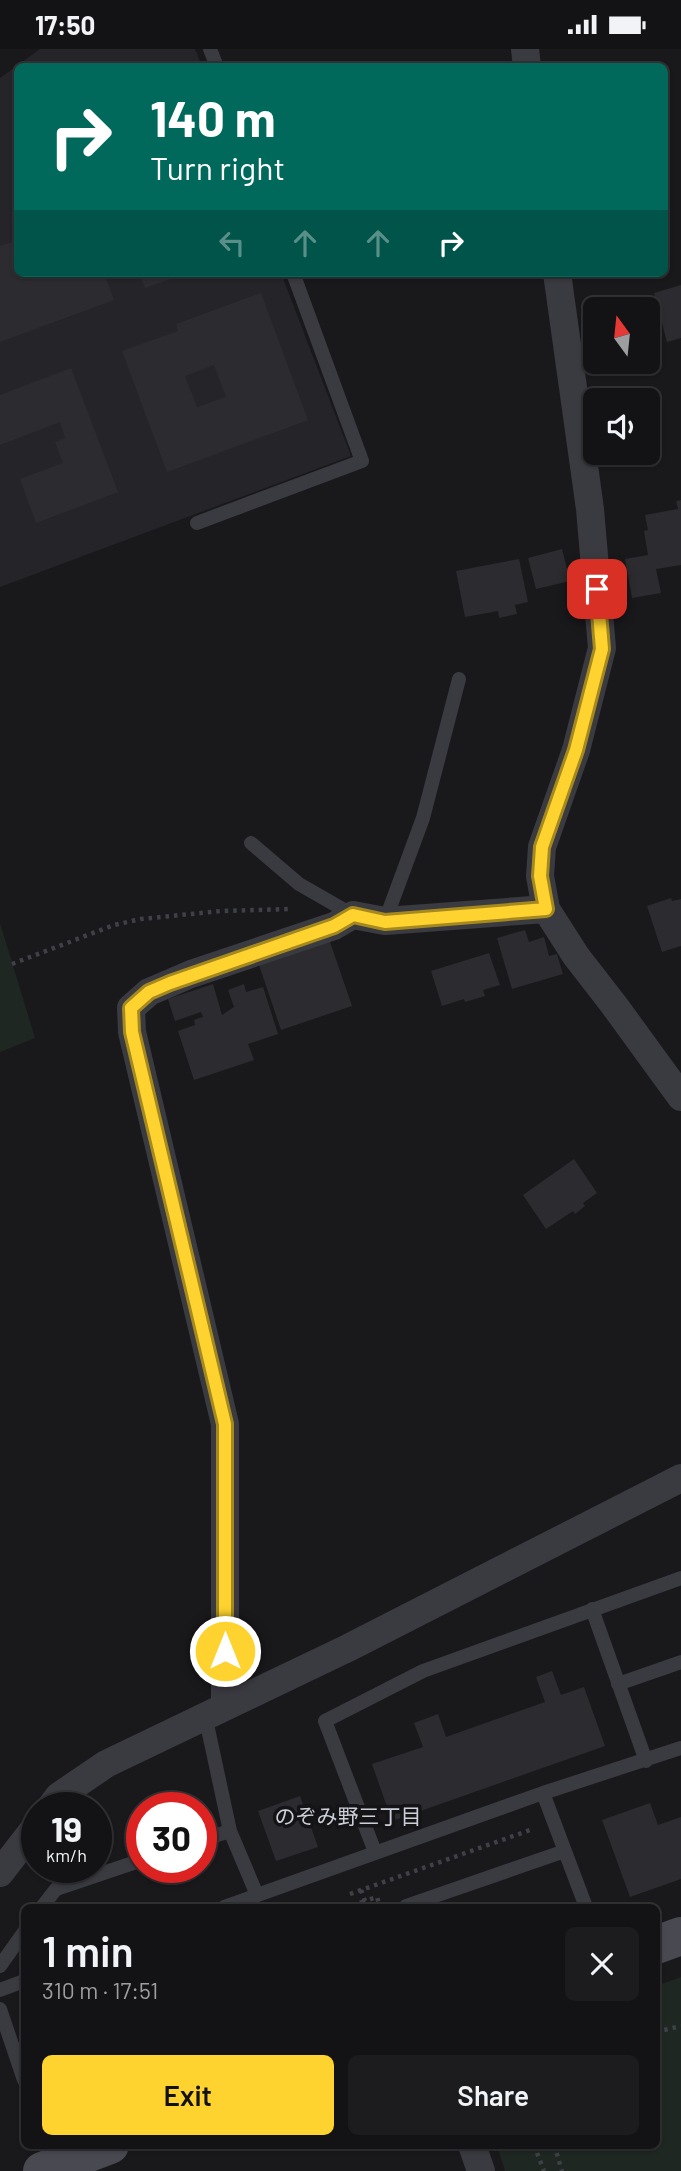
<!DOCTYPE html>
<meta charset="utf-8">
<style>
body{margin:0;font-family:Barlow,"Noto Sans JP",sans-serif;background:#1c1c1e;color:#f1f3f6;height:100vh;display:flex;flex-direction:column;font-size:26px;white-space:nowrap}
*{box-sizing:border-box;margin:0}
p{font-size:23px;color:#9d9ea0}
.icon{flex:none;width:38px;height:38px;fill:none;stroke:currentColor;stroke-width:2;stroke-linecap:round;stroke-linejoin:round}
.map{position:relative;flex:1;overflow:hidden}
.side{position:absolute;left:21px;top:1855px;width:639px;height:245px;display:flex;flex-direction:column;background:#131315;border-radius:10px;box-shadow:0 2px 5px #0004,0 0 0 2px #323234}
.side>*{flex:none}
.guide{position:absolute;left:14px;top:14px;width:654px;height:214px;border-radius:10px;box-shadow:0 2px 5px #0004,0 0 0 2px #323234;background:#00695c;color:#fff;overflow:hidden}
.needle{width:46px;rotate:345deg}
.controls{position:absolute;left:583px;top:248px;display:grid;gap:14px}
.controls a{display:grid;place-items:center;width:77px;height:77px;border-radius:10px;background:#131315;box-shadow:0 2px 5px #0004,0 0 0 2px #323234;font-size:35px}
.speed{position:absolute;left:21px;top:1743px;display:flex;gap:14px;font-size:35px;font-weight:700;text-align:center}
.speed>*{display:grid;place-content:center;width:91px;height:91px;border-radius:50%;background:#131315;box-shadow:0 2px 5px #0004,0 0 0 2px #323234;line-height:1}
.speed small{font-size:18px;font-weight:400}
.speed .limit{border:10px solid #d22;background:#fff;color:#111}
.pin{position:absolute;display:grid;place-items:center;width:60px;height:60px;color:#fff;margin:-30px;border-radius:14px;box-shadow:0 4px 10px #0006}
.me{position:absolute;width:77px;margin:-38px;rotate:0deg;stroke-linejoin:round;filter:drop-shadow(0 0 5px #0008)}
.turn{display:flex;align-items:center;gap:24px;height:147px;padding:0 21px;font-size:32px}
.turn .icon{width:91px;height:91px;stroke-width:2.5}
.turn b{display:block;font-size:49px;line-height:60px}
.lanes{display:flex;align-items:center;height:66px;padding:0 21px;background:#0003;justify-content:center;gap:35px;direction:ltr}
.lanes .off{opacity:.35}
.round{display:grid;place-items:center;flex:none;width:74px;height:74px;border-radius:10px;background:#1c1c1e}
.summary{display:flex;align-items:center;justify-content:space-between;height:119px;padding:0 21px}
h1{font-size:42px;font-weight:600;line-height:52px}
.button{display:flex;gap:14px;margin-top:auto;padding:14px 21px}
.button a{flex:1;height:80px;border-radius:10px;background:#fed32f;color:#111;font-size:28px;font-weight:600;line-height:80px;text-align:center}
.button a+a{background:#1c1c1e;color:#f1f3f6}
.status{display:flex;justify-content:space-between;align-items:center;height:49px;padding:0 35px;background:#131315;direction:ltr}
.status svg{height:19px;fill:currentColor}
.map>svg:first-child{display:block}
</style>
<div class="status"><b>17:50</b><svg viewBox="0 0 49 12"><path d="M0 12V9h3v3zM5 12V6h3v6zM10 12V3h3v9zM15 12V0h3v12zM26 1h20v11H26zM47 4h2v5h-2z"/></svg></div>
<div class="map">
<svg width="681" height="2122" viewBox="0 0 681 2122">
<rect width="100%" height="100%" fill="#19191c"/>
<!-- built -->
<path fill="#252529" d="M40 0H195L202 17 18 18V224H281L351 407 0 538V29Z"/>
<!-- green -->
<path fill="#1e2721" d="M0 874 35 989 0 1003Z
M681 1928V2122H505L497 2097 656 2096V1937Z"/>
<!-- building -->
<path fill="#2c2c30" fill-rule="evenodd" d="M18 191V224H104L114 251 0 293V197Z
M139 224H187L145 239Z
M681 236V289L667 293 654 244Z
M261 244 308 371 167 423 122 302 178 282 176 275ZM214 316 226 348 197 358 185 327Z
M595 278V309L589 310 582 281Z
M71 319 118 443 36 474 20 430 63 414 55 393 65 389 60 373 0 396V346Z
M681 451V516L656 520 661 544 632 549 625 510 648 506 644 482 648 481 645 466 678 460 676 452Z
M562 500 570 532 536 540 528 509Z
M519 510 528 553 515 556 517 565 499 569 498 562 465 568 456 522Z
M671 849 672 852 681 850V897L662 903 647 857Z
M525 881 529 893 544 888 549 907 557 905 563 925 512 940 497 889Z
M328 887 352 957 281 981 257 910Z
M489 904 500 936 483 941 485 947 465 953 464 950 442 957 431 922Z
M213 935 222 966 234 958 228 941 244 935 246 943 263 938 278 985 248 995 254 1011 194 1031 178 982 195 976 194 971 203 968 201 963 175 972 168 950Z
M574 1110 597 1144 583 1154 585 1157 575 1165 573 1162 546 1180 523 1146Z
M552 1622 561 1646 584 1638 605 1697 392 1772 372 1715 423 1698 414 1674 438 1665 446 1688 545 1653 536 1628Z
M300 1747 318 1798 276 1812 258 1762Z
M650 1754 658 1776 681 1768V1830L630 1848 602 1771Z"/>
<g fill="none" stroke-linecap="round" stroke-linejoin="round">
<!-- path -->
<path stroke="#404148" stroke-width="4.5" stroke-dasharray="3.5 5" stroke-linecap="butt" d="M12 915 114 876 141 870 221 862 289 860
M361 1841 365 1852 377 1848 380 1858
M350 1845 533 1780
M355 1858 354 1856 365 1852
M656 1983 681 1977
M534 2096 544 2122
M558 2096 556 2102 562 2122"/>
<!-- lane -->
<path stroke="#3a3a41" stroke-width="14" d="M210 0 217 18
M197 474 362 412 293 224
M251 794 299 835 353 866
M385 872 423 769 459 630
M592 1560 646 1712
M618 1635 681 1613
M205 1666 230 1782 257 1846
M543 1744 586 1858
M201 1791 230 1782
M375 1803 325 1672 423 1622 681 1529
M406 1857 565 1802
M42 1858 56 1840 142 1811
M224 1858 543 1744 681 1699
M0 1917 24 1883
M0 1941 24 1932
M0 1960 24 2031"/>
<!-- street -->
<path stroke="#3a3a41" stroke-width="28" d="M525 0 527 18
M557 224 590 460 602 599 576 701 542 798 540 827 546 860 576 907 614 956 681 1048
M225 1656V1375L132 983 131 959 149 943 191 925 334 877 353 866 385 872 546 860
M50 1759 59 1747 106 1715 348 1599 681 1429
M0 1824 37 1776
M472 2096 481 2122"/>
<!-- secondary -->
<path stroke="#484951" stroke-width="38" d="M656 1896 681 1887
M42 2122 110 2096"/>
</g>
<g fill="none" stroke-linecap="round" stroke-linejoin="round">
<!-- route casing -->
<g stroke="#a5891f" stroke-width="18">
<path id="route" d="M225 1602V1375L132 983 131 959 149 943 170 934 334 877 353 866 385 873 546 860 540 827 542 798 576 701 602 600 597 540"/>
</g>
<!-- route -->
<use href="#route" stroke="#fed32f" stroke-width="12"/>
</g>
<g text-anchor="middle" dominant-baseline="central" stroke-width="7" stroke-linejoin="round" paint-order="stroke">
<!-- neighbourhood labels -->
<g font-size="21" fill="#ccced8" stroke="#141417">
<text x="348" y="1766">のぞみ野三丁目</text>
</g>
</g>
</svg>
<div class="controls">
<a><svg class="needle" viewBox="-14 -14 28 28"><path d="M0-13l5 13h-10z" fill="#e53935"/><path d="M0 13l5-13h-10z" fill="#9d9ea0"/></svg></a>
<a><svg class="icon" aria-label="sound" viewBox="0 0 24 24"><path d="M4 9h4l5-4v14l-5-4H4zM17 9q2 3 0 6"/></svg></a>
</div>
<div class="speed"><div>19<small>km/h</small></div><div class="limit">30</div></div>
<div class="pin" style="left:597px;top:540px;background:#d93025"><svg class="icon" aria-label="arrive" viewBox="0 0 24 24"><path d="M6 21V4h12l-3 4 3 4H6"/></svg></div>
<svg class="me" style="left:225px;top:1602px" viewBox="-20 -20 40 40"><circle r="17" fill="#fed32f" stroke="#fff" stroke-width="3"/><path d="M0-11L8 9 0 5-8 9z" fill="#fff"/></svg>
<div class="guide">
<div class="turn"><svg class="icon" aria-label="right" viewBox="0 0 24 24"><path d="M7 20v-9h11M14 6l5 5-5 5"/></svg><div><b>140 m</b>Turn right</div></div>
<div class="lanes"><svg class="icon off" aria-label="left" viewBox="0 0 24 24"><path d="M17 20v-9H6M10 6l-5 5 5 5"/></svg><svg class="icon off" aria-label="ahead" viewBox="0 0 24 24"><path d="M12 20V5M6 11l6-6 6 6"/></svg><svg class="icon off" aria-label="ahead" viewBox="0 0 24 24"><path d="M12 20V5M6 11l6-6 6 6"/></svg><svg class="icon" aria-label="right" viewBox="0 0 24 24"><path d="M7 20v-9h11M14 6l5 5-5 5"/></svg></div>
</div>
<section class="side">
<div class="summary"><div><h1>1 min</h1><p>310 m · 17:51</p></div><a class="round"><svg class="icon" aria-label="close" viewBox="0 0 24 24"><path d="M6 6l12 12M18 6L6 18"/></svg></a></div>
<div class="button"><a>Exit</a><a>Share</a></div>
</section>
</div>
